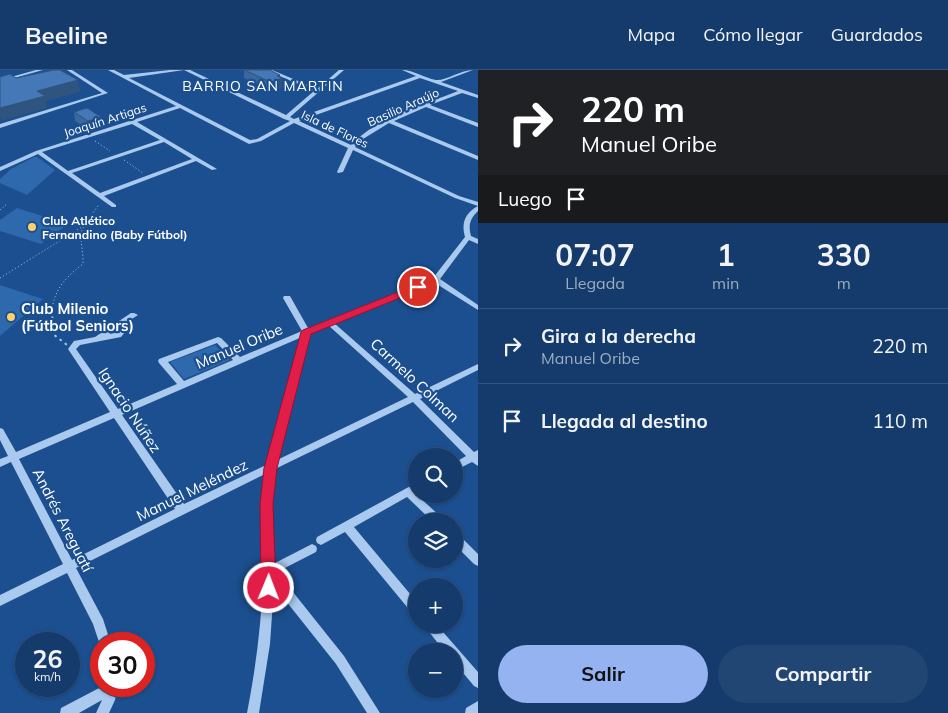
<!DOCTYPE html>
<html lang="es">
<meta charset="utf-8">
<style>
body{margin:0;font-family:Mulish,sans-serif;background:#214673;color:#f1f3f6;height:100vh;display:flex;flex-direction:column;font-size:19px;white-space:nowrap}
*{box-sizing:border-box;margin:0}
p{font-size:16px;color:#9dadc1}
.icon{flex:none;width:28px;height:28px;fill:none;stroke:currentColor;stroke-width:2;stroke-linecap:round;stroke-linejoin:round}
.map{position:relative;flex:1;overflow:hidden}
.sheet{display:flex;flex-direction:column;background:#143b6b;width:470px}
.sheet>*{flex:none}
.top-card{background:#202124;color:#fff;overflow:hidden}
.fabs{position:absolute;left:408px;top:378px;display:grid;gap:10px}
.fabs a{display:grid;place-items:center;width:55px;height:55px;border-radius:50%;background:#143b6b;box-shadow:0 1px 4px #0004,0 0 0 1px #33557e;font-size:25px}
.speed{position:absolute;left:15px;top:562px;display:flex;gap:10px;font-size:25px;font-weight:700;text-align:center}
.speed>*{display:grid;place-content:center;width:65px;height:65px;border-radius:50%;background:#143b6b;box-shadow:0 1px 4px #0004,0 0 0 1px #33557e;line-height:1}
.speed small{font-size:12px;font-weight:400}
.speed .limit{border:8px solid #d22;background:#fff;color:#111}
.pin{position:absolute;display:grid;place-items:center;width:42px;height:42px;color:#fff;margin:-21px;border:2px solid #fff;border-radius:50%;box-shadow:0 1px 5px #0007}
.me{position:absolute;width:55px;margin:-28px;rotate:1deg;stroke-linejoin:round;filter:drop-shadow(0 0 4px #0008)}
.turn{display:flex;align-items:center;gap:18px;height:105px;padding:0 20px;font-size:22px}
.turn .icon{width:65px;height:65px;stroke-width:2.5}
.turn b{display:block;font-size:35px;line-height:42px}
.then{display:flex;align-items:center;height:48px;padding:0 20px;background:#0003;gap:10px;font-size:19px}
.eta{display:flex;justify-content:space-evenly;align-items:center;height:85px;text-align:center}
.eta b{font-size:30px;font-weight:700;line-height:35px}
.primary-button{display:flex;gap:10px;margin-top:auto;padding:10px 20px}
.primary-button a{flex:1;height:58px;border-radius:30px;background:#95b2f1;color:#111;font-size:20px;font-weight:700;line-height:58px;text-align:center}
.primary-button a+a{background:#214673;color:#f1f3f6}
ul{padding:0;list-style:none}
li{display:flex;align-items:center;gap:15px;height:75px;padding:0 20px;border-top:1px solid #33557e}
li div{flex:1}
li b{display:block;font-size:19px}
li em{font-style:normal}
header{display:flex;align-items:center;gap:30px;box-sizing:border-box;height:70px;padding:0 25px;background:#143b6b;border-bottom:1px solid #33557e}
header strong{font-size:24px}
nav{display:flex;gap:28px;margin-inline-start:auto;font-size:18px}
main{display:flex;flex:1;min-height:0}
.map>svg:first-child{display:block}
</style>
<header>
<strong>Beeline</strong>
<nav><a>Mapa</a><a>Cómo llegar</a><a>Guardados</a></nav>
</header>
<main>
<div class="map">
<svg width="478" height="643" viewBox="0 0 478 643">
<rect width="100%" height="100%" fill="#1b4f8f"/>
<!-- green -->
<path fill="#2e69ad" d="M34 87H37L55 100 27 125 0 113V109L11 99Z
M17 138 68 154 41 174 0 161V150Z
M0 215 43 229 0 266Z
M215 275 230 290 184 309 170 292Z"/>
<g fill="none" stroke-linecap="round" stroke-linejoin="round">
<!-- path-far1 -->
<path stroke="#a9c9ee" stroke-width="1" stroke-dasharray="1 2.5" stroke-linecap="butt" d="M95 71 110 81
M124 90 143 103
M0 140 7 134
M0 208 82 157
M52 241C54 219 66 207 83 194 84 174 73 159 94 148L93 143 99 134"/>
<!-- path -->
<path stroke="#a9c9ee" stroke-width="2" stroke-dasharray="2.5 4" stroke-linecap="butt" d="M52 240 53 264 67 275"/>
<!-- minor -->
<path fill="#a9c9ee" fill-rule="evenodd" d="M36 0H43L0 12V10Z
M67 0H72L108 23 0 58V54L102 23Z
M108 0H114L124 5 170 0H190L286 45 314 21 266 0H272L317 19 339 0H344L290 47 294 49 416 6 402 0C414 0 424 8 436 10 445 11 461 0 473 0L441 12 478 25V28L462 23 430 35 478 53V57L426 37 394 51 478 86V90L389 53 363 69 355 77 459 126 478 132V136L455 128 353 80 343 102 338 103 337 102 348 78 294 53 261 71 249 74 180 38 137 52 217 99 212 100 196 91 104 126 116 135V137H112L38 84 0 101V97L36 81 176 36ZM184 0 284 49 290 51 257 69 250 70 129 8ZM420 8 458 21C421 36 379 46 351 75L299 51ZM132 54 160 70 68 101 42 82ZM164 72 192 89 100 123 72 103Z
M478 136V141C470 149 468 155 471 166L478 169V174L469 170 440 209 478 235V240L435 213 334 253 415 324 478 294V300L420 329 474 382 478 380V396L472 392 454 401V393L466 386 413 332 275 399 272 434 275 493 312 474 316 476 317 479 316 482 277 502 344 586 380 643H367L336 594 274 516 270 574 259 643H247C256 597 262 550 263 503 264 470 260 438 265 404L76 498 103 549 111 574H101V578L93 554 67 503 0 536V525L63 494 11 392 0 397V389L8 386 0 370V358L3 359 16 382 110 342 68 279 74 271 95 267 131 243H134L138 245 109 264 115 263 120 258H126L127 260 121 267 80 275 76 279 118 339 177 314 159 293 158 291 159 289 218 267 221 268 240 287 302 261 283 228 284 226H290L308 258 433 208 465 167C461 153 465 143 478 136ZM328 255 408 327 277 390 288 343 311 263ZM302 267 279 343 266 395 184 434 122 345ZM217 273 233 290 184 311 168 292ZM114 348 175 439 72 490 19 389Z
M416 413V424L442 448 443 451H432L407 427 354 457 416 531V544L412 543 345 462 321 475 317 473 316 470 317 467Z
M454 463 458 464 478 484V496L474 494 454 474Z
M423 554H436L478 602V618L474 616 454 592V581H444Z
M103 616H118L115 630 109 643H96L102 630 79 643H60L61 638Z
M478 631V643H465L466 638Z"/>
</g>
<!-- wall -->
<path fill="#3a679d" d="M244 0 280 5 282 17 270 20 244 8Z
M74 42 101 47 102 56 89 60 75 51Z"/>
<!-- shaded-wall -->
<path fill="#305480" d="M280 5V9L282 8V17L270 20 271 12 277 6Z
M78 10 80 22 46 31 47 38 1 51 0 45V38L37 21Z
M101 47 102 56 89 60 88 51Z"/>
<!-- building -->
<path fill="#4478b7" stroke="#305480" d="M54 0H60L78 10 37 21 45 26 0 38V7L10 4 16 8Z
M244 0H270L280 5 277 6 282 8 271 12Z
M87 38 101 47 88 51 74 42Z"/>
<!-- route -->
<path fill="#e11d48" stroke="#92132f" d="M418 214 422 215V219L311 264 277 398 273 434 276 518 274 522 269 524 263 522 261 518 260 434 264 398 301 262 303 260Z"/>
<!-- markers -->
<g fill="#ffd166" stroke="#1b4f8f" stroke-width="2">
<circle cx="32" cy="157" r="5"/>
<circle cx="11" cy="247" r="5"/>
</g>
<g text-anchor="middle" dominant-baseline="central" stroke-width="4.5" stroke-linejoin="round" paint-order="stroke">
<!-- far-street labels -->
<g font-size="12" fill="#fff" stroke="#1b4f8f">
<text transform="translate(403 37) rotate(-24)">Basilio Araújo</text>
<text transform="translate(105 50) rotate(-18)">Joaquín Artigas</text>
<text transform="translate(335 59) rotate(25)">Isla de Flores</text>
</g>
<!-- far-poi labels -->
<g font-size="12" font-weight="bold" fill="#fff" stroke="#1b4f8f" text-anchor="start">
<text x="42" y="150">Club Atlético<tspan x="42" dy="14">Fernandino (Baby Fútbol)</tspan></text>
</g>
<!-- far-neighbourhood labels -->
<g font-size="14" letter-spacing="1" fill="#fff" stroke="#1b4f8f">
<text x="263" y="16">BARRIO SAN MARTIN</text>
</g>
<!-- poi labels -->
<g font-size="15" font-weight="bold" fill="#fff" stroke="#1b4f8f" text-anchor="start">
<text x="21" y="238">Club Milenio<tspan x="21" dy="17">(Fútbol Seniors)</tspan></text>
</g>
<!-- street labels -->
<g font-size="15" fill="#fff" stroke="#1b4f8f">
<text transform="translate(239 276) rotate(-23)">Manuel Oribe</text>
<text transform="translate(415 310) rotate(43)">Carmelo Colman</text>
<text transform="translate(130 340) rotate(56)">Ignacio Núñez</text>
<text transform="translate(192 420) rotate(-26)">Manuel Meléndez</text>
<text transform="translate(63 450) rotate(63)">Andrés Areguatí</text>
</g>
</g>
</svg>
<div class="fabs">
<a><svg class="icon" aria-label="search" viewBox="0 0 24 24"><circle cx="10" cy="10" r="6"/><path d="M15 15l6 6"/></svg></a>
<a><svg class="icon" aria-label="layers" viewBox="0 0 24 24"><path d="M12 4l9 5-9 5-9-5zM3 14l9 5 9-5"/></svg></a>
<a>+</a>
<a>−</a>
</div>
<div class="speed"><div>26<small>km/h</small></div><div class="limit">30</div></div>
<div class="pin" style="left:418px;top:217px;background:#d93025"><svg class="icon" aria-label="arrive" viewBox="0 0 24 24"><path d="M6 21V4h12l-3 4 3 4H6"/></svg></div>
<svg class="me" style="left:269px;top:518px" viewBox="-20 -20 40 40"><circle r="17" fill="#e11d48" stroke="#fff" stroke-width="3"/><path d="M0-11L8 9 0 5-8 9z" fill="#fff"/></svg>
</div>
<section class="sheet">
<div class="top-card">
<div class="turn"><svg class="icon" aria-label="right" viewBox="0 0 24 24"><path d="M7 20v-9h11M14 6l5 5-5 5"/></svg><div><b>220 m</b>Manuel Oribe</div></div>
<div class="then">Luego<svg class="icon" aria-label="arrive" viewBox="0 0 24 24"><path d="M6 21V4h12l-3 4 3 4H6"/></svg></div>
</div>
<div class="eta">
<div><b>07:07</b><p>Llegada</p></div>
<div><b>1</b><p>min</p></div>
<div><b>330</b><p>m</p></div>
</div>
<ul>
<li><svg class="icon" aria-label="right" viewBox="0 0 24 24"><path d="M7 20v-9h11M14 6l5 5-5 5"/></svg><div><b>Gira a la derecha</b><p>Manuel Oribe</p></div><em>220 m</em></li>
<li><svg class="icon" aria-label="arrive" viewBox="0 0 24 24"><path d="M6 21V4h12l-3 4 3 4H6"/></svg><div><b>Llegada al destino</b></div><em>110 m</em></li>
</ul>
<div class="primary-button"><a>Salir</a><a>Compartir</a></div>
</section>
</main>
